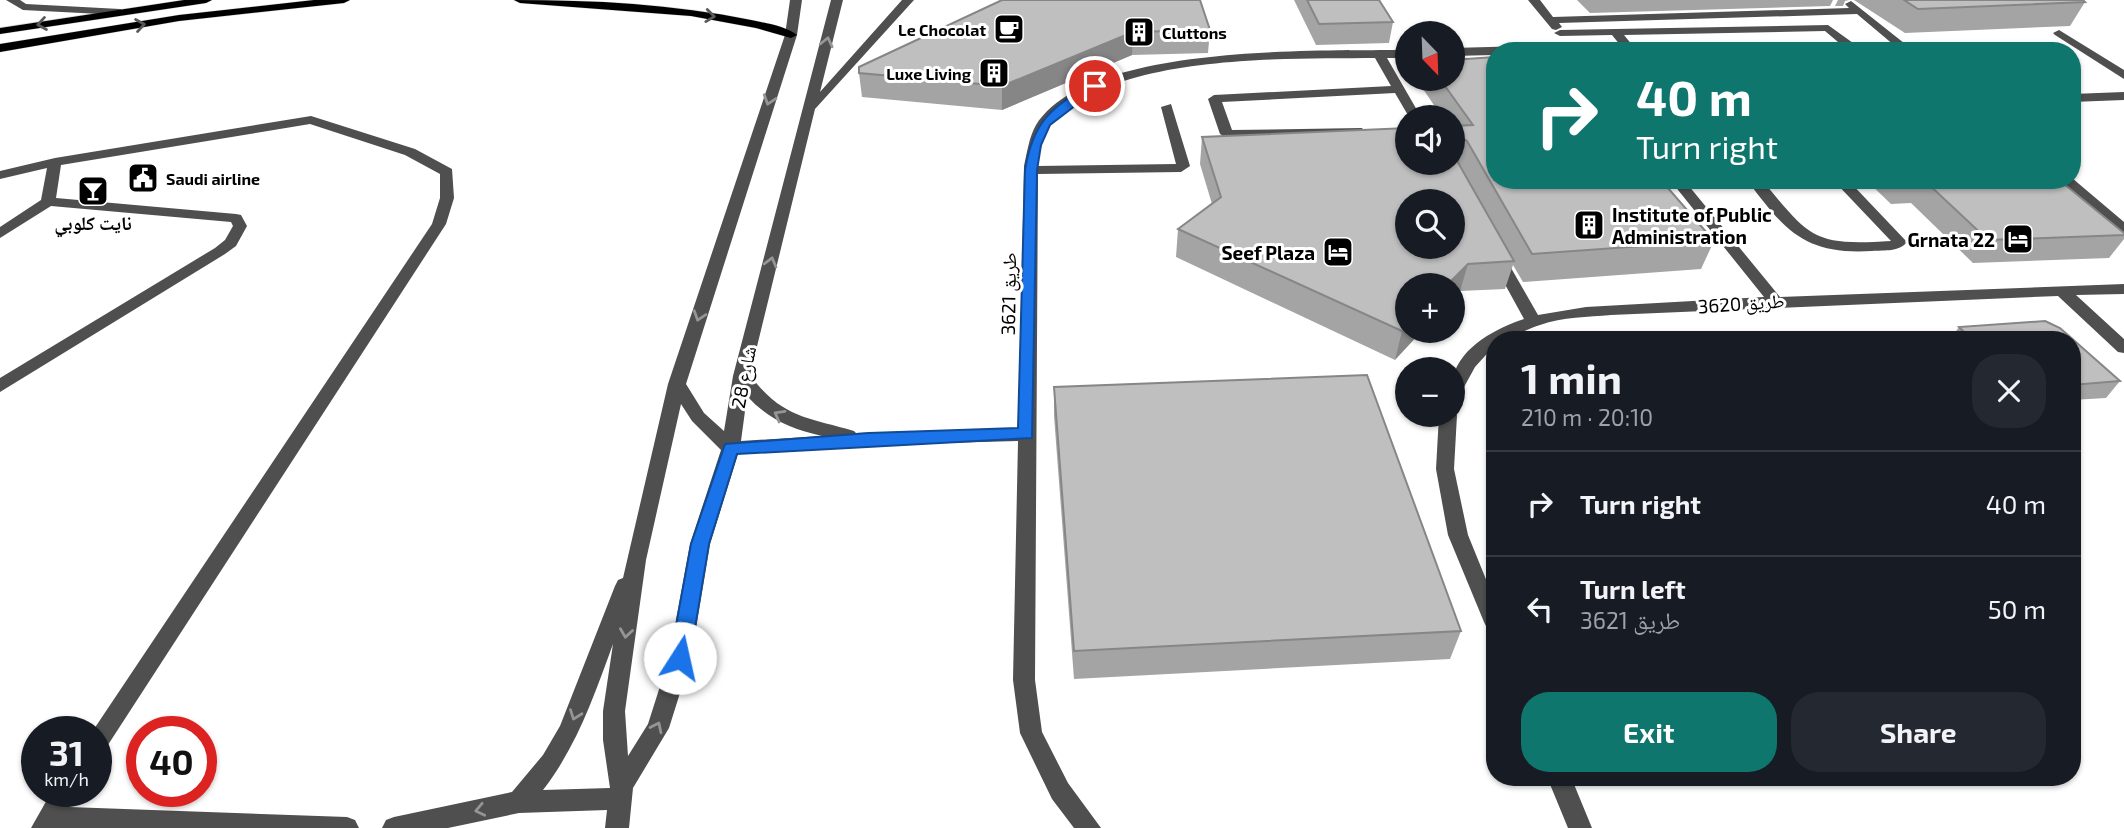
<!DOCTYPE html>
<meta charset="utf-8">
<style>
body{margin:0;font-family:"Exo 2","Noto Naskh Arabic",sans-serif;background:#242831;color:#f1f3f6;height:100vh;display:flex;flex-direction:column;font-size:26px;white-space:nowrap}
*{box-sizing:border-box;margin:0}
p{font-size:23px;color:#9ea1a6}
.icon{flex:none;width:38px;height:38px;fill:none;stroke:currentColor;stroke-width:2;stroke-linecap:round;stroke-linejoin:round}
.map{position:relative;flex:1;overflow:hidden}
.details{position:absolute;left:1486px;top:331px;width:595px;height:455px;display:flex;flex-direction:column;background:#171b24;border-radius:28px;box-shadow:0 2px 5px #0004}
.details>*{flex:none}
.guide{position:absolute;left:1486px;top:42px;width:595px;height:147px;border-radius:28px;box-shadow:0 2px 5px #0004;background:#0f766e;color:#fff;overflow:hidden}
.needle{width:46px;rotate:157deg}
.fabs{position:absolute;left:1395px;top:21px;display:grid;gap:14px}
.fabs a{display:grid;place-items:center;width:70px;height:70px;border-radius:50%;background:#171b24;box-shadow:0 2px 5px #0004;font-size:35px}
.speed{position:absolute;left:21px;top:716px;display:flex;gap:14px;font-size:35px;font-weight:700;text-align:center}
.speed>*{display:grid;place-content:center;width:91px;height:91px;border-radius:50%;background:#171b24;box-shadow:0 2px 5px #0004;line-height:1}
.speed small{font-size:18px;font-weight:400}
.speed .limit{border:10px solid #d22;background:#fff;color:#111}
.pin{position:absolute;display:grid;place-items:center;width:60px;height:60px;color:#fff;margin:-30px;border:4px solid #fff;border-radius:50%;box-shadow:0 2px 7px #0007}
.me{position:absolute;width:77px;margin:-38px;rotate:10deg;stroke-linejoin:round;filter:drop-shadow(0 0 5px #0008)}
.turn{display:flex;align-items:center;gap:24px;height:147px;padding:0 35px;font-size:32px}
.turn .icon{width:91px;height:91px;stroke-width:2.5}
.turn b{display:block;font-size:49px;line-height:60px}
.round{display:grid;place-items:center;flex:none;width:74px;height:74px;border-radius:28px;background:#242831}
.head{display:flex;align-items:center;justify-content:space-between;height:119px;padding:0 35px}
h1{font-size:42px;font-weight:700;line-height:52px}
.primary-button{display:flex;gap:14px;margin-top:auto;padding:14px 35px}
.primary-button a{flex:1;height:80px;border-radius:28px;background:#0f766e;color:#fff;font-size:28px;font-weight:700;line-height:80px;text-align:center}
.primary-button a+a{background:#242831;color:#f1f3f6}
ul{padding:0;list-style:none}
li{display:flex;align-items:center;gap:21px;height:105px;padding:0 35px;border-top:2px solid #363941}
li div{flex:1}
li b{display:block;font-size:26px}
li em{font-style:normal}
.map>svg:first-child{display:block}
</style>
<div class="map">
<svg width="2124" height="828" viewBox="0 0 2124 828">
<rect width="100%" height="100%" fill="#fff"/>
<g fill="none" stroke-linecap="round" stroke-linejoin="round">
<!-- major casing -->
<g stroke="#dbdbdb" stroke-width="1">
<path id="major" d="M184 0H212L206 3 0 34V28Z
M314 0H350L344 3 179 21 0 52V44L179 15Z
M514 0C594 0 673 4 751 20 765 23 786 26 797 35L791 38 756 28 691 16 520 3Z"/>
</g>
<!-- minor -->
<path fill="#4f4f4f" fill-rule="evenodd" d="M6 0H20L26 4 120 9 126 12 120 15 23 10Z
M790 0H802L797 35 686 384 704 413 724 431 733 376 831 0H843L820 92 902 0H914L815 109 750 375C782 418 807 417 854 431L856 433 1019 428 1024 166C1027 153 1029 137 1036 125 1087 43 1319 51 1407 50V58H1387L1421 117H1409L1395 93 1222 102 1232 130 1362 128 1364 131 1357 135 1227 138 1220 134 1208 99 1214 95 1391 86 1375 58C1287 59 1111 53 1050 125 1042 135 1040 153 1038 166L1176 164 1161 107 1171 104 1190 166 1181 172 1038 174 1035 680 1042 732 1068 783 1101 828H1074L1052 799 1020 733 1013 680 1018 441 869 445 738 454 710 544 691 658 669 728 633 788 629 828H605L607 810 519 813 448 828H382L386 820 394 817 512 792 543 755 560 726 615 586 618 580 623 578 668 384 785 35ZM747 396C768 419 791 429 822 436L741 441ZM681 404 692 421 721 450 690 544 669 658 648 724 628 756 625 711 646 560ZM613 644 603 711V740L610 788 543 790C577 746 594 696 613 644Z
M1528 0H1540L1553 17 1849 8 1845 4 1851 1 1914 51H1901L1857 14 1559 23 1562 27 1556 30 1552 29Z
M1828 25 1853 43V47L1731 51 1737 47 1838 42 1825 31 1624 35 1637 51H1625L1612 35 1560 36 1554 33 1560 30Z
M2059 30 2124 70V79L2055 35 2053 33Z
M1570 45 1574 47 1575 51H1494V55L1452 56V48Z
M2124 92V100L2072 102V94Z
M311 116 415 149 452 169 454 198 446 224 104 751 96 754V732H92L432 224 440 198V174L405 155 310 124 61 165 56 198 236 214 241 215 247 226 236 246 225 254 0 392V378L215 248 225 240 233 226 231 222 51 206 0 238V227L41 200 47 168 0 179V171L55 158Z
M2072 178 2124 222V233L2119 232 2059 180H2072Z
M1670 180H1684L1780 297 2124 284V294L2076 295 2124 339V353L2118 352 2058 296 1611 315C1588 317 1563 317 1540 325 1526 329 1510 340 1494 340V346L1475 367 1458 398 1452 400C1452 393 1451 384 1453 377 1461 346 1497 328 1524 319L1490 257 1493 254H1503L1538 315 1586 307 1764 297Z
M1747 180H1762C1810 238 1813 246 1891 241L1833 180H1848L1907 242C1899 252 1885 250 1872 251 1805 255 1785 231 1747 180Z
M1452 410 1457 415 1454 469 1468 535 1494 599V631L1487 628 1484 622 1448 535 1436 469 1439 415H1452Z
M1547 777H1571L1592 828H1568Z
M52 791H78L69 807 347 817 355 820 359 828H31Z"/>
<!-- major -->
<use href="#major" fill="#000" fill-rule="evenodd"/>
</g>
<!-- wall -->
<path fill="#a4a4a4" d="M1002 0 1210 30 1208 53 1132 55 1002 110 862 97 859 73Z
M1294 0H1379L1393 22 1389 43 1316 45Z
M1577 0H1833L1830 6 1590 13Z
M1838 0H1849L1845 1 1843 6H1835Z
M1854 0H2083L2085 2 2070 26 1905 33Z
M1423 79H1452L1714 241 1701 269 1523 282 1513 265 1505 289 1460 291 1407 331 1395 360 1176 257 1178 229 1212 204 1200 164 1202 137 1452 163V117H1442L1421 86Z
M1866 180H2059L2124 233V239L2109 258 1973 263 1911 203 1891 204Z
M2045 321 2060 328 2120 381 2106 398 2072 400V340H1950L1959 327Z
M1054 387 1461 631 1450 659 1074 679 1054 416Z"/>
<!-- shaded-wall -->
<path fill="#868686" d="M1133 32 1132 55 1002 110V86Z
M1458 136 1452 158V140Z
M1468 264 1460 291 1452 299V285H1447Z
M1407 326V331H1422L1395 360 1402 331Z"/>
<!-- building -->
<path fill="#bfbfbf" stroke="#868686" stroke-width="2" fill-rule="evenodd" d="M1002 0H1200L1210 30 1133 32 1002 86 859 73V67Z
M1307 0H1379L1393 22 1319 24Z
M1904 0H2083L2085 2 1918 9Z
M1494 57V180H1661L1714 241 1532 254 1467 141 1458 136 1452 140V126L1473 125 1440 79H1452V60Z
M1407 128V163H1452V152L1514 261 1468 264 1447 285H1407V326L1402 331 1178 229 1221 197 1202 137ZM1407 201H1452V247H1407Z
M1902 180H2059L2124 233V235L1988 240 1925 181 1904 182Z
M2045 321 2060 328 2120 381 2072 385V340H1972L1959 327Z
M1367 375 1461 631 1074 651 1054 387Z"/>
<!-- one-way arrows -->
<defs><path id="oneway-chevron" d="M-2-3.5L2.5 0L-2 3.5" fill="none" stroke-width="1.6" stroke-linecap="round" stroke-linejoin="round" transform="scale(1.75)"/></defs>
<g stroke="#595959">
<use href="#oneway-chevron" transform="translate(710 16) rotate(7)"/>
<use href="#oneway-chevron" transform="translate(42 24) rotate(171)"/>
<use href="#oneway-chevron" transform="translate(140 25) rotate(-9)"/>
</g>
<g stroke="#959595">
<use href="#oneway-chevron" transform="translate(827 42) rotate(-77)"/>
<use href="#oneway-chevron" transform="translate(769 100) rotate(108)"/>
<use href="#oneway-chevron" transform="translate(771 262) rotate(-75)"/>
<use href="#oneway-chevron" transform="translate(699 316) rotate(108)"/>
<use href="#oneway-chevron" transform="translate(779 415) rotate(-151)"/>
<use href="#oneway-chevron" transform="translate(626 633) rotate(98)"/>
<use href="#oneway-chevron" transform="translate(575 715) rotate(110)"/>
<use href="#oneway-chevron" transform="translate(657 727) rotate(-64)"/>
<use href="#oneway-chevron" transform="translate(480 810) rotate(168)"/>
</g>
<!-- route -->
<path fill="#1a73e8" stroke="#114b97" stroke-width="2" d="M1091 84 1101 86 1050 125 1041 145 1037 170 1032 438 737 454 709 544 690 658 687 664H673L670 658 691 544 725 444 869 433 1018 428 1025 170C1033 121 1051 108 1091 84Z"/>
<!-- icons -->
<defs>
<g id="cafe-square" transform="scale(1.575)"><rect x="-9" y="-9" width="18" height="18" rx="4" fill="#000" stroke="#fff"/><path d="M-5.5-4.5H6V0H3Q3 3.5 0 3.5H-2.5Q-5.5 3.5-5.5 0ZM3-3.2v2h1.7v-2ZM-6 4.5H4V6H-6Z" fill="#fff"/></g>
<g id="building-square" transform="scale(1.575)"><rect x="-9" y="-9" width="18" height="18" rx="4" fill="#000" stroke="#fff"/><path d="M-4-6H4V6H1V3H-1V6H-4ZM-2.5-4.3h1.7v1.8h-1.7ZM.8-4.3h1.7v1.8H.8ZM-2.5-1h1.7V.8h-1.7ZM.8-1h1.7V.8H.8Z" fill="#fff"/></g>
<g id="civic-square" transform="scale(1.575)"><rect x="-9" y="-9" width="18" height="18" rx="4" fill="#000" stroke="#fff"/><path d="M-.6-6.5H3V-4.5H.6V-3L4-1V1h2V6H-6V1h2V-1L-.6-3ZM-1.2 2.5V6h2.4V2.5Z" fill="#fff"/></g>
<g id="bar-square" transform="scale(1.575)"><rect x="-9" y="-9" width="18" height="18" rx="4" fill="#000" stroke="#fff"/><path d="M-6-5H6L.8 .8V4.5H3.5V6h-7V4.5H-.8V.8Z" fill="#fff"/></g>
<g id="hotel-square" transform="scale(1.575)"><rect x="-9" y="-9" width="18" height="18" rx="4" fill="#000" stroke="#fff"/><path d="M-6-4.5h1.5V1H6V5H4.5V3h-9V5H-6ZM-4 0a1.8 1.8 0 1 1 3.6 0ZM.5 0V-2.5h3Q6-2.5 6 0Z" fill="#fff"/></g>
</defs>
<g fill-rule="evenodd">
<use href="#cafe-square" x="1009" y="29"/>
<use href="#building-square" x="1139" y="32"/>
<use href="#building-square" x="994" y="73"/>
<use href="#civic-square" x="143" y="178"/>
<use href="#bar-square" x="93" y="191"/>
<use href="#building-square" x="1589" y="225"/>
<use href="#hotel-square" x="2018" y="239"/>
<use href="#hotel-square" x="1338" y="252"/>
</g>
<g text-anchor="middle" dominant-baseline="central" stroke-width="6" stroke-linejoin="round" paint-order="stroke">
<!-- far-poi labels -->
<g font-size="16" font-weight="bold" fill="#000" stroke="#fff" text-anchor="end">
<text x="986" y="29">Le Chocolat</text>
<text x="1162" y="32" text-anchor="start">Cluttons</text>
<text x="971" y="73">Luxe Living</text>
<text x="166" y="178" text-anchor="start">Saudi airline</text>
</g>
<!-- poi labels -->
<g font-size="19" font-weight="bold" fill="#000" stroke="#fff" text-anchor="end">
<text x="1612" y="214" text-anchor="start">Institute of Public<tspan x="1612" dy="22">Administration</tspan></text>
<text x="93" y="222" text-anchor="middle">نايت كلوبي</text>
<text x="1995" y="239">Grnata 22</text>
<text x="1315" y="252">Seef Plaza</text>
</g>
<!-- street labels -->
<g font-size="19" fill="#000" stroke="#fff">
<text transform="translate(1008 294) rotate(-89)">طريق 3621</text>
<text transform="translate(1741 303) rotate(-4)">طريق 3620</text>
<text transform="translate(743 377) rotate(-79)">شارع 28</text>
</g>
</g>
</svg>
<div class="fabs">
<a><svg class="needle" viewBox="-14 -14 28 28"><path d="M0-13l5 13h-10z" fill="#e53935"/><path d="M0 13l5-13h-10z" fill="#9ea1a6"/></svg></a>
<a><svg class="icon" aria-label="sound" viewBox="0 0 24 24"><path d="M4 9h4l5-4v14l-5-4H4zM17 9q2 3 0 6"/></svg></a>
<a><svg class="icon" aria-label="search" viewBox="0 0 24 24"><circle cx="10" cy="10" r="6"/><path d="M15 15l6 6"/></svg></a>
<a>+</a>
<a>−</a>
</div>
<div class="speed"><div>31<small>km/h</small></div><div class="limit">40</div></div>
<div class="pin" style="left:1095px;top:86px;background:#d93025"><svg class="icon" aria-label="arrive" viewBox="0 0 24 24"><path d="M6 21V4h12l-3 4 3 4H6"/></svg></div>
<svg class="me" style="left:680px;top:658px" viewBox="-20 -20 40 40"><circle r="19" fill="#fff"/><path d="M0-13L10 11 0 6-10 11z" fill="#1a73e8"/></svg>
<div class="guide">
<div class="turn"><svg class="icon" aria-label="right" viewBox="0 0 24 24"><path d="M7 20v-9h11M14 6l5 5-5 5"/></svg><div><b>40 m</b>Turn right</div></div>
</div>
<section class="details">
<div class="head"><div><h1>1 min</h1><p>210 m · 20:10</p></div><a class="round"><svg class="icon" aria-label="close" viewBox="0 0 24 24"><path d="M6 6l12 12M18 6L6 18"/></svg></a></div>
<ul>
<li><svg class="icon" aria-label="right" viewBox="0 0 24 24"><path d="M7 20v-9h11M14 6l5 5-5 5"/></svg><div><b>Turn right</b></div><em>40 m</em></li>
<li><svg class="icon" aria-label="left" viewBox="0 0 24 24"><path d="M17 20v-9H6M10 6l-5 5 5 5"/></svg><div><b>Turn left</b><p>طريق 3621</p></div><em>50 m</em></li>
</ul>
<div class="primary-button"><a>Exit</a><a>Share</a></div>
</section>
</div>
